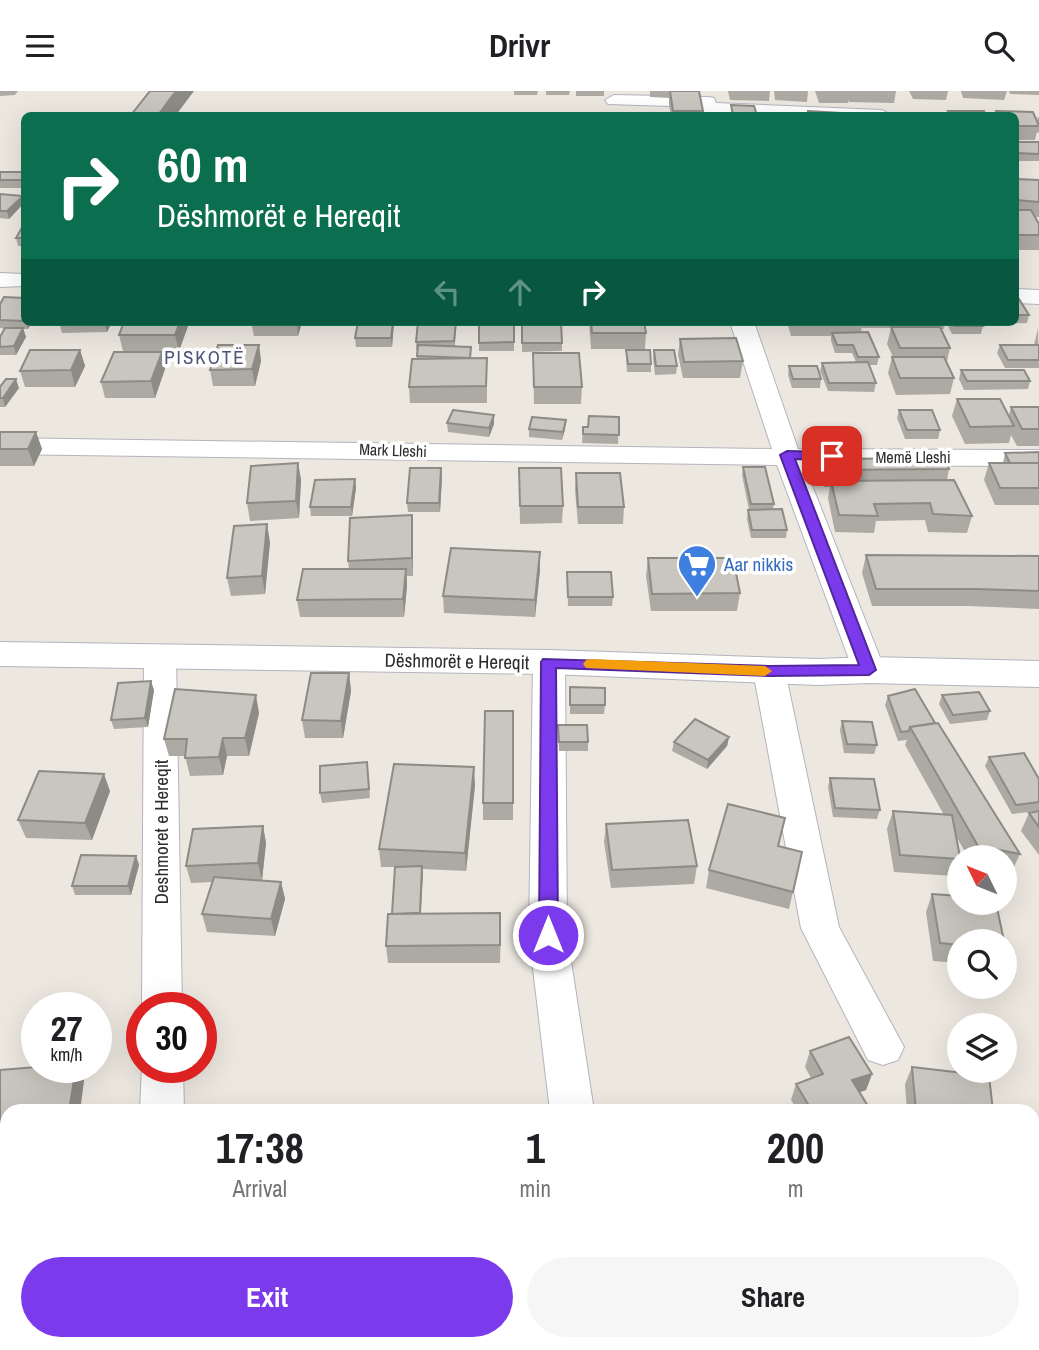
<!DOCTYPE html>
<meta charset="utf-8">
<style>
body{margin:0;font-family:"Archivo Narrow",sans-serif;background:#f6f6f6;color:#202124;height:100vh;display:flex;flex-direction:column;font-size:26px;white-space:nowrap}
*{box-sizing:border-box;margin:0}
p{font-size:23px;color:#757577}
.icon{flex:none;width:38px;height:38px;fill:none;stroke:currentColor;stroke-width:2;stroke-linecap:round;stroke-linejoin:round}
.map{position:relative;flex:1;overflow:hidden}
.details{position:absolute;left:0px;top:1013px;width:1040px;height:247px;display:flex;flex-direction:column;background:#fff;border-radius:21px 21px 0 0;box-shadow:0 7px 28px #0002}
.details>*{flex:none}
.top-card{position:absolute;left:21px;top:21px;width:998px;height:214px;border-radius:10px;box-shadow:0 7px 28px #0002;background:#0b6e4f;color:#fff;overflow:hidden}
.needle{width:46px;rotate:313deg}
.fabs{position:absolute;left:947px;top:754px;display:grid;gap:14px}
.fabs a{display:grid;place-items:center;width:70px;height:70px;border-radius:50%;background:#fff;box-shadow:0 7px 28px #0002;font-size:35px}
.speed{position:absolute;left:21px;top:901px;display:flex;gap:14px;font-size:35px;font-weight:700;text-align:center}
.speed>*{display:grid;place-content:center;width:91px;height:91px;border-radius:50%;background:#fff;box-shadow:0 7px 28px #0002;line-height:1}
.speed small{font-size:18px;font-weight:400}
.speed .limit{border:10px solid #d22;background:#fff;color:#111}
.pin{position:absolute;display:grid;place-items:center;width:60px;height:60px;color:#fff;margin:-30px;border-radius:14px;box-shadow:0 4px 10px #0006}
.me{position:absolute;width:77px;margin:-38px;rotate:0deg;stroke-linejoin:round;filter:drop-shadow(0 0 5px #0008)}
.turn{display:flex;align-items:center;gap:24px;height:147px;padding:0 21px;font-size:32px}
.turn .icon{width:91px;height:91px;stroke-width:2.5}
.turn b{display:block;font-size:49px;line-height:60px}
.lanes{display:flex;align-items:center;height:66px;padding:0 21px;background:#0003;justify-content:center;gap:35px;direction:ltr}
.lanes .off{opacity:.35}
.eta{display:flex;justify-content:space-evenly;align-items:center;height:119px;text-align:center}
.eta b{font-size:42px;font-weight:700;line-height:49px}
.cta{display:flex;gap:14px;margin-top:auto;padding:14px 21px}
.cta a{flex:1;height:80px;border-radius:42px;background:#7c3aed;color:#fff;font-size:28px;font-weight:700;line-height:80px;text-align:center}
.cta a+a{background:#f6f6f6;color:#202124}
header{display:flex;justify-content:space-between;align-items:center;height:91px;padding:0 21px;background:#fff;font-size:32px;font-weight:700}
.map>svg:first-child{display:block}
</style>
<header><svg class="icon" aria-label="menu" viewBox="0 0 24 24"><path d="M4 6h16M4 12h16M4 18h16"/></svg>Drivr<svg class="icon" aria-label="search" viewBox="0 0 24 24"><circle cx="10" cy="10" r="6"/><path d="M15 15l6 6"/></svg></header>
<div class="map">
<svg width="1039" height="1259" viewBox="0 0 1039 1259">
<rect width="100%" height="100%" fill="#ece8e0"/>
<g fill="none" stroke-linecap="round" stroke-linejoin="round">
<!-- minor casing -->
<g stroke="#b3b4be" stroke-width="2">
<path id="minor" d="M614 4 708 6 714 7 716 12 882 19 891 24 710 22 704 21 702 16 608 13 605 9Z
M0 182 24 183V195L0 196Z
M1015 198 1039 199V213L1015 212Z
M730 231H754L798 358 1039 359V375L804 374 885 579 880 587 869 590 858 587 853 579 777 374 0 363V347L772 358Z
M160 554 171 557 176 565 182 917H142L144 565 149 557Z
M549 560 560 563 565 571 567 844 594 1020H550L529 844 533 571 538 563Z
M769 569 780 572 785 580 839 836 904 956 898 969 883 974 868 969 801 837 753 580 758 572Z
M142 974V976H183L184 1020H140Z
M1032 1178H1039V1226H1032Z
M0 1194H7V1242H0Z"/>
</g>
<!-- secondary casing -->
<g stroke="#b3b4be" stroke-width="2">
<path id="secondary" d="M0 551 549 559 818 568 869 566 1039 570V596L869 592 818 594 549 583 0 575Z"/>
</g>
<!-- minor -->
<use href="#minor" fill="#fff" fill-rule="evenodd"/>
<!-- secondary -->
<use href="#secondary" fill="#fff" fill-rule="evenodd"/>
</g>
<!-- wall -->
<path fill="#acaaa3" d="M0 0H18L15 4 0 5Z
M514 0H538L537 4H514Z
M546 0H570L569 4H546Z
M576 0H604V5H576Z
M650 0H699L703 20V24H671L669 14V7L650 6Z
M728 0H770L769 10 730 9Z
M774 0H808L807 11 775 9Z
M815 0H896L894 12 849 11V8L848 12H819Z
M909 0H948L946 9 913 8Z
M961 0H1007L1004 9 963 7Z
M1009 0H1039V4L1010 3Z
M996 20 1037 30 1038 26H1039V42L1037 41 1035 49H1015V24H994Z
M1015 51H1039V70H1015Z
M0 81H24V97H0Z
M1015 88 1039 89V126H1035L1039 133V159H1015Z
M0 103 23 105 24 112 9 128 0 127Z
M24 133V155H18L16 147Z
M24 207V231H32L28 238H23L26 246 16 264H0V246L5 238 0 237V213Z
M1015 208 1029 224 1027 232 982 233 983 235 981 243H952L946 231H1015Z
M59 231H112L107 241 62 242Z
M124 231H187L188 235 179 260H123L119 244Z
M251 231H302L298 245H254Z
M358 231H394L392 256H356L355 247Z
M479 231H514V260H479Z
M522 231 562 252V260L522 261Z
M589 231H644L646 242 645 258H591Z
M787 231H945L944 238H941L950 257 947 270 954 287 950 303 896 304 888 282 892 266H893L887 253 891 237H862V235L861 242 879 266 877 274H869L876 292 874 301 828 300 820 280 822 272 856 271 852 262H835L831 250V245H791Z
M456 236 455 256 471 267H487V312H410L409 296 417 268V259H416V251Z
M1038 237 1039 277H1005L997 262 1000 254H1034Z
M680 248 743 270 740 287H683L678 264Z
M259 254 261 270 255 295H213L210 279Z
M80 259 85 275 75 296H25L20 280Z
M626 259 651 273V281H627L626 267Z
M654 259 677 275 676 283 655 284 653 267Z
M162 261 165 278 155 307H105L101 291Z
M533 262 582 296 581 313H534Z
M789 275 821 288 820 297H792L788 284Z
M961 279 1030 290 1028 298 964 299 959 288Z
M0 296 19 297 5 316H0Z
M957 308 1009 324 1011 316H1039V355H1017L1011 344 1009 352 965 353 952 325Z
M899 319 940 339 938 348H905L897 327Z
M494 324V333L489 346 448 341 447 332Z
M619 326 618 353 582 352 583 336H588Z
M566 329 565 338 562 349 529 346V338Z
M0 341H36L42 358 34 375H0Z
M1039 361V414H995L984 389 989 372H1003L1005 362Z
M824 368 949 378 947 389 972 425 967 442 928 441 925 429 876 430 874 442 835 441 828 407 830 396H824L820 385Z
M298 372 301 389 299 427 250 430 247 412Z
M743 376 774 413 773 418 787 439 786 447H751L747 428 748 419H749L742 384Z
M519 377 563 415 562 432 520 433Z
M576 382 624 416 623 433H578L575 399Z
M442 386 440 421H408L407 412Z
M355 388 356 397 352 425H311L310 416Z
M413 442V485H407V495L404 526H300L297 509 349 478 348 470Z
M270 451 265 503 231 505 227 487Z
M540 461V479L535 526 444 522 443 505Z
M866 464 1039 465V518L968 515H872L862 482Z
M648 467 740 502 737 520H651L646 485Z
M567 481 613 506 612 515H568Z
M349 582 351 600 343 647H305L302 629Z
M570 596 605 614 604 623H570Z
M154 599 148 636 114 638 111 629Z
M942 604 990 620 987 629 950 633 939 613Z
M888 605 935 632 1020 763 1012 780 1004 779V766H968L956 745 959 772 954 785 894 781 887 738 893 720 944 724 905 654 907 649 898 650 885 614Z
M513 620V729H483V712Z
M259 622 249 665H227L223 684 190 685 185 665H169L164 648Z
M842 630 877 654 874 663 844 662 840 639Z
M558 634 588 651V660H559Z
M729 646 727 655 707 678 672 660 674 651Z
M989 666 1039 688V764L1021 740 1029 722 1037 720 1012 723 985 675Z
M368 680 370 707 322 712 320 702Z
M830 687 880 719 877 728 833 726 828 696Z
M475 694 466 780 422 778 421 822 501 839 500 872H388L386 855 392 823 395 776H381L379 758Z
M110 700 92 749 26 747 18 729Z
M606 733 697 775 694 793 611 797 604 751Z
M263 735 266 752 262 789H256L281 791 285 808 275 845 207 841 202 823 213 791 191 792 186 775Z
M778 755 802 761 789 818 706 797 709 779Z
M136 765 139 774 131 804H75L72 795Z
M932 803 959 850V872L933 870 926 821Z
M810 960 872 983 866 999 859 1001 871 1020H798L791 1009 796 993 811 987 805 976Z
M37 976H78L84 989 80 1020H7V1084H0V979Z
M912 976 993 1020H907L905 993Z"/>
<!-- shaded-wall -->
<path fill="#8c8b85" d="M176 0H194L176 24H158Z
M23 105 24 112 9 128 7 120Z
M26 231H32L28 238Z
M104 231H112L107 241Z
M180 231H187L188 235 179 260 175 244Z
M297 231H302L298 245Z
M393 231H394L392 256 391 247Z
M23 237 26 246 16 264 14 255Z
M259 254 261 270 255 295 252 278Z
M80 259 85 275 75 296 71 279Z
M162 261 165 278 155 307 151 290Z
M16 288 19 297 5 316 3 307Z
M494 324V333L489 346V337Z
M566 329 565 338 562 349 563 341Z
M36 341 42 358 34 375 28 358Z
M298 372 301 389 299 427 296 410Z
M441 377 442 386 440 421 439 412Z
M355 388 356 397 352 425 351 416Z
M412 424 413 442V485L412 467Z
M267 433 270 451 265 503 262 485Z
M540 461V479L535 526V509Z
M406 478 407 495 404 526 403 508Z
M349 582 351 600 343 647 341 630Z
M151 590 154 599 148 636 145 627Z
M256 604 259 622 249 665 245 647Z
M729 646 727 655 707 678 708 669Z
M223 647 227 665 223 684 219 666Z
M474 676 475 694 466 780 465 762Z
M104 683 110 700 92 749 85 732Z
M263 735 266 752 262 789 258 772Z
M136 765 139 774 131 804 128 795Z
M422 775 423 784 420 832V823Z
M281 791 285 808 275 845 271 828Z
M76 976H78L84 989 80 1020H69Z
M872 983 866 999 846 1006 852 989Z"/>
<!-- building -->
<path fill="#c8c6be" stroke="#8c8b85" stroke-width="2" d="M150 0H176L158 24H131Z
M670 0H699L703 20H673Z
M731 14 754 15 757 24H733Z
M808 20 857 23 858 24H808Z
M948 20H984L986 24H951Z
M996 20 1033 21 1039 35H1015V24H998Z
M872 23 921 24H872Z
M1015 51H1039V63L1015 62Z
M0 81H24V89H0Z
M1015 88 1039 89V111L1015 109Z
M0 103 23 105 7 120H0Z
M1015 119H1031L1039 133V144H1015Z
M24 133V147H16Z
M4 206 24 207V230L0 229V213Z
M1015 208H1019L1029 224H1015Z
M124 231H180L175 244H119Z
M358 231H393L391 247H355Z
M418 231H456L454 250 416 251Z
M479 231H514V251L479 252Z
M522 231H561L562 252H522Z
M591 231H644L646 242H592Z
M952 231H981L983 235H954Z
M891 236H940L950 257H900Z
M5 237H23L14 255 0 256V246Z
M868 241 879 266H858L853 254H837L832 242Z
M736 247 743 270 684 271 680 248Z
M218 254H259L252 278 210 279Z
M418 254 471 256 470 267 417 265Z
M1000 254H1039V269H1008Z
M30 259H80L71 279 20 280Z
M626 259H650L651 273H628Z
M654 259H674L677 275H656Z
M114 261H162L151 290 101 291Z
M533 262H579L582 296H534Z
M892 266H944L954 287H900Z
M487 267 486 295 409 296 412 268Z
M868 271 876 292H829L822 272Z
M789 275H817L821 288H793Z
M961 279H1024L1030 290H967Z
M6 288H16L3 307H0V296Z
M957 308H1000L1014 335 970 336Z
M1011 316H1039V338H1022Z
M453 319 494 324 489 337 447 332Z
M899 319H932L940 339H907Z
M589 325 619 326V344L583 343V336H588Z
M532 326 566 329 563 341 529 338Z
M0 341H36L28 358H0Z
M1039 361V372H1010L1005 362Z
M945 367 949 378 827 379 824 368Z
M298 372 296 410 247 412 251 375Z
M989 372H1039V397H1000Z
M743 376H765L774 413H751Z
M410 377H441L439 412H407Z
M519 377H561L563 415H520Z
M576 382H620L624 416H578Z
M355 388 351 416H310L315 389Z
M954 389 972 425 933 423 930 412 874 413 878 425 839 424 831 390Z
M782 418 787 439H752L748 419Z
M412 424V467L348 470 350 427Z
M267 433 262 485 227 487 234 435Z
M451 457 540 461 535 509 443 505Z
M866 464 1039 465V500L974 498H876Z
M648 467H733L740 502 652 503Z
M303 478H406L403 508 297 509Z
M567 481H611L613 506H568Z
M311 582H349L341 630 302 629Z
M151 590 145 627 111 629 118 592Z
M570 596 605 597V614H570Z
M175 598 256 604 245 647H223L219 666 185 667 187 648H164Z
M915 598 935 632 910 636 909 640 901 641 888 605Z
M979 601 990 620 953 624 942 604Z
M485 620H513V712H483Z
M695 628 729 646 708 669 674 651Z
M842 630 872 631 877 654 847 653Z
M938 632 1020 763 978 755 910 636Z
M558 634H587L588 651H559Z
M1024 662 1039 688V711L1016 714 989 666Z
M367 671 369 698 320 702V675Z
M394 673 474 676 465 762 379 758Z
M39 680 104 683 85 732 18 729Z
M830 687 874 688 880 719 835 717Z
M728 713 785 727 778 755 802 761 793 801 709 779Z
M893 720 952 724 960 766 959 768 900 764Z
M1039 720V736L1029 722Z
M688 729 697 775 612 779 606 733Z
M263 735 258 772 186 775 193 738Z
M81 764 136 765 128 795H72Z
M422 775 420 822 392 823 395 776Z
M214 786 281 791 271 828 202 823Z
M932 803 959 805V812H996L1004 850H959V854L940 852Z
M500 822V854L386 855 388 823Z
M849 946 872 983 852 989 871 1020H812L796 993 823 983 810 960Z
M37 976H76L69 1020H7V1067L0 1068V979Z
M912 976 989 985 993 1020H916Z"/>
<!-- route -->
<path fill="#7c3aed" stroke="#51269a" stroke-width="2" d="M787 360 832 361 838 365 832 369 795 368 876 579 869 584 769 585 556 577 558 844 555 850 548 852 542 850 539 844 541 571 543 568 769 575 859 574 780 364Z"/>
<!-- slow -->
<path fill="#f59e0b" d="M591 568 765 575 772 580 765 585 586 577 583 573 586 569Z"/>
<!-- icons -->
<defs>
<g id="supermarket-pin" transform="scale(2.0125)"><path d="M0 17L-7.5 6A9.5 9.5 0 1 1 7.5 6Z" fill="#3f7fe0" stroke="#fff"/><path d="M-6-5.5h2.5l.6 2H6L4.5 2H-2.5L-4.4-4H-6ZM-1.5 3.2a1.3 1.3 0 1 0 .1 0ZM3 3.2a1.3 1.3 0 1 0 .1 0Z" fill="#fff"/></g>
</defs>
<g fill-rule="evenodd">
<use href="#supermarket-pin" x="697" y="473"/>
</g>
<g text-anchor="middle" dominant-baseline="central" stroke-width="7" stroke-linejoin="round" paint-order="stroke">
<!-- far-street labels -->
<g font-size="16" fill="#2c2c2c" stroke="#fff">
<text transform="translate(393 359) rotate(2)">Mark Lleshi</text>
<text x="913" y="366">Memë Lleshi</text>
</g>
<!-- far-quarter labels -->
<g font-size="19" letter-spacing="2" fill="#505478" stroke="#fff">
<text x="205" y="266">PISKOTË</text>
</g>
<!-- shop labels -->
<g font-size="19" fill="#366cbe" stroke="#fff" text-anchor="start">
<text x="724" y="473">Aar nikkis</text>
</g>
<!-- street labels -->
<g font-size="19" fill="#2c2c2c" stroke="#fff">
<text transform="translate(457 570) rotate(1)">Dëshmorët e Hereqit</text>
<text transform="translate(161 741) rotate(-90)">Deshmoret e Hereqit</text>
</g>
</g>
</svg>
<div class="fabs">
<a><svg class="needle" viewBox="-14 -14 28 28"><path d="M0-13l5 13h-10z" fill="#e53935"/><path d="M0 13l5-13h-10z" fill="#757577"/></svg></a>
<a><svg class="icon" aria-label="search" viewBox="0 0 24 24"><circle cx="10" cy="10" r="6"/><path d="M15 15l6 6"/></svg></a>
<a><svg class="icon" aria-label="layers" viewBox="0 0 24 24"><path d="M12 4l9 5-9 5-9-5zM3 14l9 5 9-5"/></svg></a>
</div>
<div class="speed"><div>27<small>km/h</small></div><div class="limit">30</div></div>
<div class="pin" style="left:832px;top:365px;background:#d93025"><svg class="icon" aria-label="arrive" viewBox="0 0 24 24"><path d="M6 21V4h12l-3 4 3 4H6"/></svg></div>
<svg class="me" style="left:548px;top:844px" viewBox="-20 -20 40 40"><circle r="17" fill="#7c3aed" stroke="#fff" stroke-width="3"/><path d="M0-11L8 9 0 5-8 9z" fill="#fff"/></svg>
<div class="top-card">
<div class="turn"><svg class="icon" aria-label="right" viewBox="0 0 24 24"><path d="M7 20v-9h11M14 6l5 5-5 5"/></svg><div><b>60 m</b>Dëshmorët e Hereqit</div></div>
<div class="lanes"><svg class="icon off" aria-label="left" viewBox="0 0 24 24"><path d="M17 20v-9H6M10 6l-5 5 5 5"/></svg><svg class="icon off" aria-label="ahead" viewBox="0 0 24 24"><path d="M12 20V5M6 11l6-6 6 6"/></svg><svg class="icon" aria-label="right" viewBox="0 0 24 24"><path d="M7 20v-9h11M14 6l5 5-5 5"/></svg></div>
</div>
<section class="details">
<div class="eta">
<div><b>17:38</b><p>Arrival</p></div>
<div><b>1</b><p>min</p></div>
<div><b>200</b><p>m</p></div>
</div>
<div class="cta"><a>Exit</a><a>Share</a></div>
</section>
</div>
